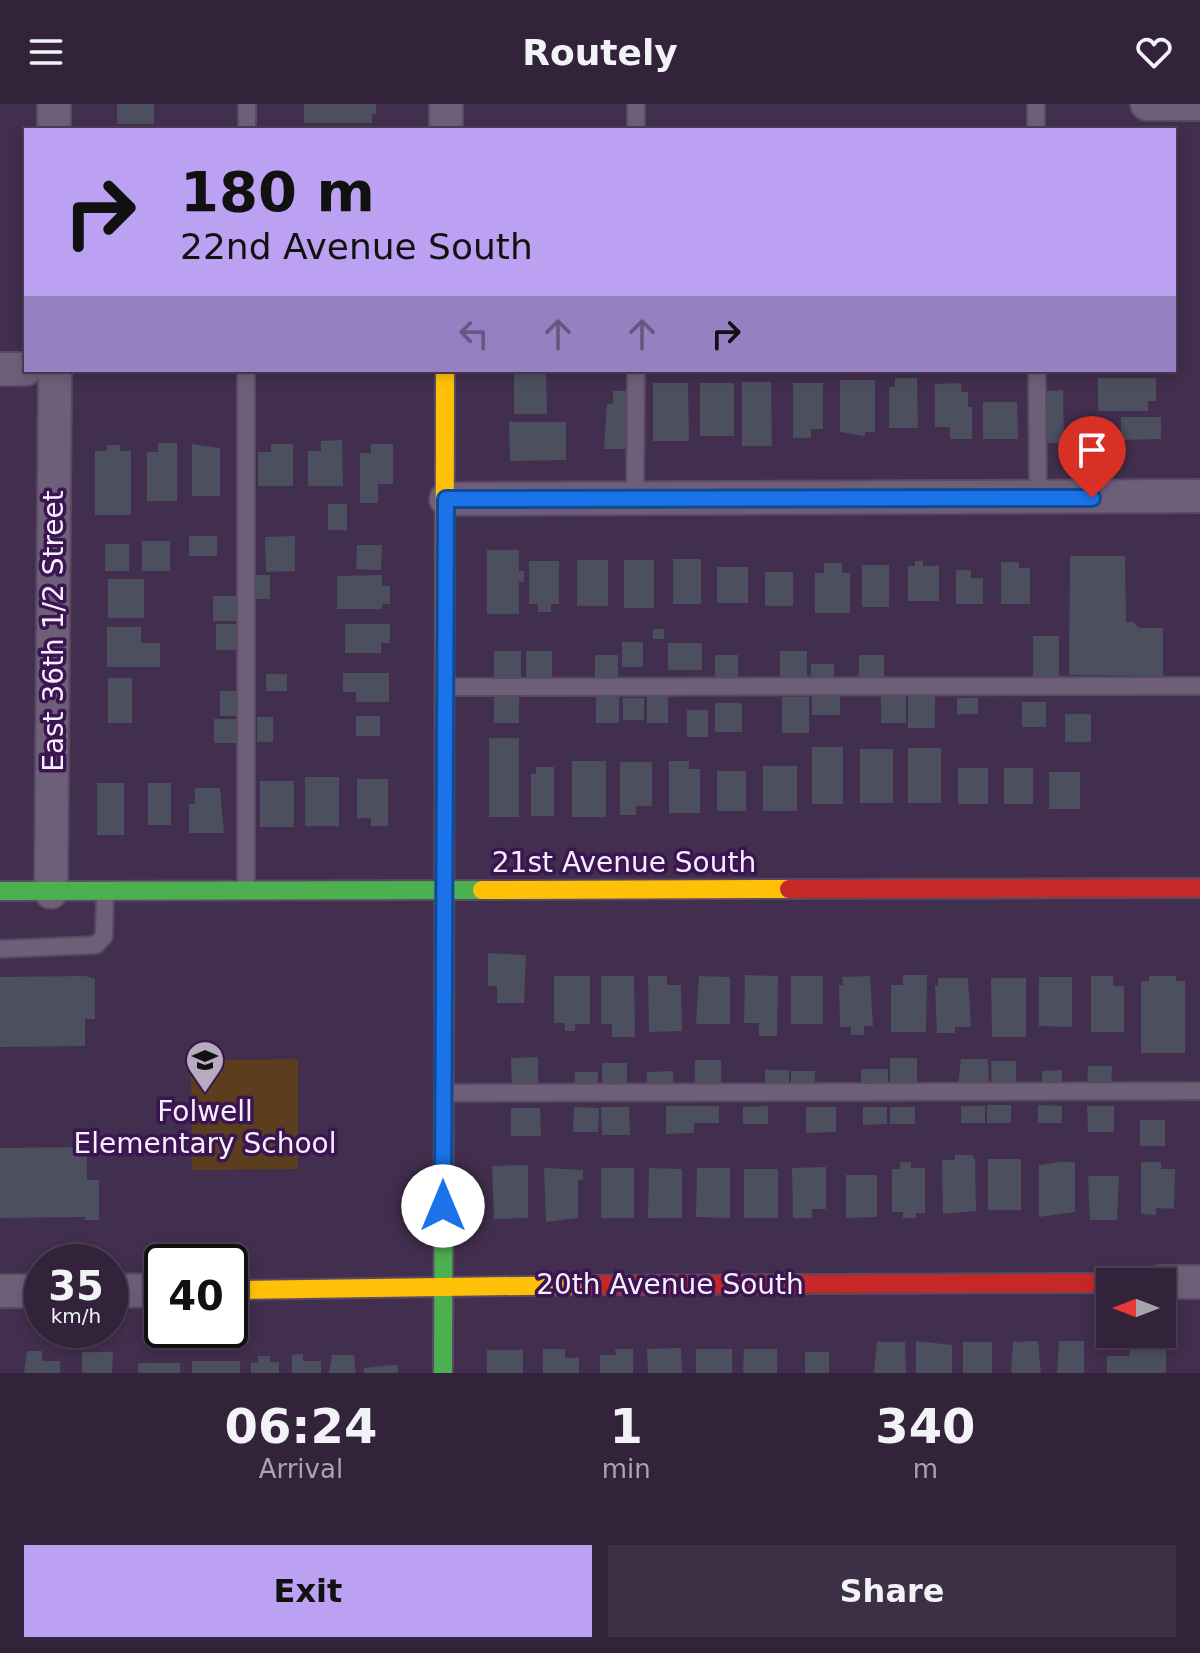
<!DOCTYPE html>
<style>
body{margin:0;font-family:"DejaVu Sans",sans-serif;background:#3d2f45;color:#f1f3f6;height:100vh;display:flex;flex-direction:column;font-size:30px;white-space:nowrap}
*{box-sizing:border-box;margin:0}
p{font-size:26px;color:#a8a4af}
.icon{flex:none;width:44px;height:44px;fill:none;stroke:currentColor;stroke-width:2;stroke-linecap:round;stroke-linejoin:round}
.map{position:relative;height:1269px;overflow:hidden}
.side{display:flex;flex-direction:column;background:#32223a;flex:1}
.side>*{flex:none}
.banner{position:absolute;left:24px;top:24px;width:1152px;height:244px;border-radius:0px;box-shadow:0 4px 12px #0003,0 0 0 2px #4d3f54;background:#bca0f2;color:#111;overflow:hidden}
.needle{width:52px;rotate:270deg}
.tools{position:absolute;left:1096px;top:1164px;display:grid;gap:16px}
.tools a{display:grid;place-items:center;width:80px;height:80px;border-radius:0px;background:#32223a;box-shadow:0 4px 12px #0003,0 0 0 2px #4d3f54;font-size:40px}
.speed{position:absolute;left:24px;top:1140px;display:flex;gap:16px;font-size:40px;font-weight:700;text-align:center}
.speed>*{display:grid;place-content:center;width:104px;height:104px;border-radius:50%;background:#32223a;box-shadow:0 4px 12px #0003,0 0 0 2px #4d3f54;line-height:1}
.speed small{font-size:20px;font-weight:400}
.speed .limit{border:4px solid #111;border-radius:12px;background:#fff;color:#111}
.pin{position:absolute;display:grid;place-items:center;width:68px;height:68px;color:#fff;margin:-82px -34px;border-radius:50% 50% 50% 0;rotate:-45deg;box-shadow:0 0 8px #0007}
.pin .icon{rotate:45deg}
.me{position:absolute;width:88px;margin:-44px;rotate:0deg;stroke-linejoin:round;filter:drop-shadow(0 0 6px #0008)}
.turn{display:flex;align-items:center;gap:28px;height:168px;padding:0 24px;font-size:36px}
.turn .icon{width:104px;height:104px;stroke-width:2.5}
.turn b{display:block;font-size:56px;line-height:68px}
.lanes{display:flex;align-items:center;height:76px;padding:0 24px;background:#0003;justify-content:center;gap:40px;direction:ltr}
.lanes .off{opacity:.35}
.eta{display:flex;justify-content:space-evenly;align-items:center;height:136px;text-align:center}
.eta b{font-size:48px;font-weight:600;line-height:56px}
.cta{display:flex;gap:16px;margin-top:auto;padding:16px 24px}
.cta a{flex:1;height:92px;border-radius:0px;background:#bca0f2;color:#111;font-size:32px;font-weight:600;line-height:92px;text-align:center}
.cta a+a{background:#3d2f45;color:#f1f3f6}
header{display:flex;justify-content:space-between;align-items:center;height:104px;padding:0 24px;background:#32223a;font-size:36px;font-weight:600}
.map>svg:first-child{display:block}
</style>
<header><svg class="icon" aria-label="menu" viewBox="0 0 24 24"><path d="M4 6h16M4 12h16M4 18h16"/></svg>Routely<svg class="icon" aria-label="heart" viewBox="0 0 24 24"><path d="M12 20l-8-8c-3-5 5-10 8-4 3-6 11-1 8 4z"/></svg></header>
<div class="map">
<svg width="1200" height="1269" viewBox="0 0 1200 1269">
<rect width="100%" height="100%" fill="#422e4e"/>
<!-- green -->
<path fill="#5c3d1d" d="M298 955V1065L192 1066 191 972 206 956Z"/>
<!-- building -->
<path fill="#4c4f5d" d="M117 0H154V20H117Z
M304 0H376V10H372V19H304Z
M514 266H546L547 310H514Z
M895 274H917L918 324H889V283H895Z
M1098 274H1156V297H1148V307H1098Z
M840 276H875V328H865V332L840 328Z
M742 278H771L772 342H742Z
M653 279H688L689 337H653Z
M700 279H734V332H700Z
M793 279H823V325H811V334H793Z
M961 279V288H968V303H972V335H950V323H935V280Z
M1063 286 1064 339H1046V287Z
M613 287H629L630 345H604L607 300H613Z
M983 298H1017L1018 335H983Z
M1121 313H1161V335L1121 336Z
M509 318H566V356L510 357Z
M342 336 343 382H308V347H321V337Z
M158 339H177V397H147V348H158Z
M192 340 220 344V392H192Z
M271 340H293V382H258V348H271Z
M371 340H393V380H378V399H360V349H371Z
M107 341H120V347H131V411H95V347H107Z
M328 400H347V426H328Z
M189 432H217V452H189Z
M295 432V467L266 468 265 433Z
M142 437H170V467H142Z
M105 440H129V467H105Z
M357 441H382L381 466 356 465Z
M487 446H519V467H524V478H519V510H487Z
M1070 452H1125L1126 519 1132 517 1139 524H1163V572L1069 571Z
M673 455H701V500H673Z
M577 456H608V502H577Z
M624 456H654V504H624Z
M529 457H559V500H551V508H538V500H529Z
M915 457H923V462H939V497H908V462H915Z
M1001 458H1019V464H1030V500H1001Z
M824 459H842V469H850V509H815V469H824Z
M862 461H889V503H862Z
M717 463H748V499H717Z
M956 466H971V474H983V500H956Z
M765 468H793V502H765Z
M256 471H270V495H256Z
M382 471V482H390V500H382V505H337V472Z
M108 475H144V514H108Z
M213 492H238V517H213Z
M216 520H236V546H216Z
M345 520H390V539H381V549H345Z
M107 523H141V539H160V563H107Z
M653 525H664V535H653Z
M1033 532H1059V577H1033Z
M622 538H643V563H622Z
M668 539H702V566H668Z
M494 547H521V575H494Z
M526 547H552V575H526Z
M780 547H807V574H780Z
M595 551H618V575H595Z
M715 551H738V574H715Z
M859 551H884V575H859Z
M811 560H834V576H811Z
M343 569H389V598H356V588H343Z
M266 570H287V587H266Z
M108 574H132V619H108Z
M220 587H236V612H220Z
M647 591H668V619H647Z
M812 591H840V611H812Z
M494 592H519V619H494Z
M881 592H906V619H881Z
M908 592H935V624H908Z
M596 593H619V619H596Z
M782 593H809V629H782Z
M623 594H644V616H623Z
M957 594H978V610H957Z
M1022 598H1046V623H1022Z
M715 599H742V628H715Z
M687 606H708V633H687Z
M1065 610H1091V638H1065Z
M356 612H380V632H356Z
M257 613H273V638H257Z
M214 615H237V639H214Z
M489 634H519V713H489Z
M812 643H843V700H812Z
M908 644H941V699H908Z
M860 645H893V699H860Z
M572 657H606V713H572Z
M669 657H689V665H700V709H669Z
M620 658H652V702H636V711H620Z
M763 662H797V707H763Z
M536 663H554V712H531V670H536Z
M958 664H988V700H958Z
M1004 664H1033V700H1004Z
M717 667H746V707H717Z
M1049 668H1080V705H1049Z
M305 673H339V722H305Z
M357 675H388V722H371V714H357Z
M260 677H294V723H260Z
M97 679H124V731H97Z
M148 679H171V721H148Z
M195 684H220L224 729H189V700H195Z
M488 849 526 851 524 899H497V882H488Z
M745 871 778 872 777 932H759V919H744Z
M903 871H927L926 928H891V881H903Z
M85 872 95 875V915H85V942L0 943V873Z
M554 872H590V920H575V927H565V919H554Z
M601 872H634L635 933H612V920H601Z
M648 872H667V881H681L682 927 649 928Z
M699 872 730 873V920H696Z
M791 872H823V920H791Z
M870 872 873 922H864V931H851V923H840L839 881H843L842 873Z
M1091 872H1113V882H1124V928H1091Z
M1149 872H1176V877H1185V949H1141V877H1149Z
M1039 873H1072V923L1039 922Z
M938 874H968L971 923H955V929H937L935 882H938Z
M991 874H1026V933H992Z
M538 953V984L512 985 511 954Z
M890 954H917V984L890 985Z
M961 955H988L989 984 958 981Z
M695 956H721V981H695Z
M991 957H1016V983H992Z
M602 959H627V984H602Z
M1088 962H1112L1111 984 1087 983Z
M861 965H888V984H861Z
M765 966H789V984H765Z
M1062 966V983L1042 984V967Z
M673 967V984L647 985V968Z
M791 967H815V984H791Z
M575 968H598V984H575Z
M987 1001H1011V1019H987Z
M1038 1001 1062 1002V1019H1038Z
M666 1002H719V1019H694V1029L666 1030Z
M768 1002V1020H743V1003Z
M961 1002H985V1019H961Z
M1087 1002H1114V1028H1088Z
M574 1003 599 1004 598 1028H573Z
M601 1003H629L630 1031H602Z
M806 1003H836V1028L806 1029Z
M863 1003H887V1020L863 1021Z
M890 1003H915V1020H890Z
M511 1004H540L541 1032H511Z
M1140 1016H1165V1042H1140Z
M87 1043V1076H99V1116H85V1113L0 1114V1044Z
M955 1051H972L975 1055 976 1107 943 1110 942 1056H955Z
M988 1055H1021V1106H988Z
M900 1058H911V1064H925V1109H916V1114H903V1108H892V1065H900Z
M1060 1058H1075V1108L1039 1113V1061Z
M1141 1058H1161V1065H1175L1174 1105 1156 1104V1111L1141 1110Z
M528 1061V1114L494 1115 492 1062Z
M826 1063V1105H812V1114H793L792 1064Z
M544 1064 583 1066V1076H578V1114L546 1118Z
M601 1064H634V1114H601Z
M649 1064 682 1065V1114H648Z
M697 1064H730V1114L696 1113Z
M744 1065H778V1114H744Z
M846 1071H877V1113L846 1114Z
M1088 1072H1119L1117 1116H1090Z
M916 1237 952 1241V1269H916Z
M1038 1237 1041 1269H1011L1013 1238Z
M1059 1237H1084V1269H1057Z
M877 1238H905L906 1269H874Z
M963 1238H992V1269H963Z
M1132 1240 1166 1244V1269H1107V1252H1129Z
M681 1244 682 1269H648L647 1245Z
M543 1245H565V1254H579V1269H543Z
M615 1245H633V1269H600V1251H616Z
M696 1245H732V1269H696Z
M744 1245H777V1269H743Z
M487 1246H523V1269H487Z
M27 1247H42V1257H60V1269H24Z
M82 1248H113L112 1269H82Z
M805 1248H829V1269H805Z
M303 1250V1257H321V1269H292V1251Z
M332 1251H354L356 1269H329Z
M258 1252H270V1258H279V1269H251V1259H258Z
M192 1257H240V1269H192Z
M138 1259H180V1269H138Z
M393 1261H398V1269H364V1264Z"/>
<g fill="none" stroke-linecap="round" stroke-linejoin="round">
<!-- lane casing -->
<g stroke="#594a62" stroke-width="20">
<path id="lane" d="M1036 0V26
M247 26V0
M636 26V0
M246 266V784
M1037 266 1038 395
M635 396 636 266
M446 583 1200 582
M0 845 96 841 104 832 105 790
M446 989 1200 987"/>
</g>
<!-- street casing -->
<g stroke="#594a62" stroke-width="36">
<path id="street" d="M54 0V26
M1147 0H1200
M446 26V0
M0 265H26
M446 395 1200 392
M51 788 55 266
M1162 1178H1200
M0 1187H42
M110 1187 162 1186"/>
</g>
<!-- fast casing -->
<g stroke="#594a62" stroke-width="22">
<path id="fast" d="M0 787 482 786
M443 1269 444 943"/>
</g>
<!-- slow casing -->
<g stroke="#594a62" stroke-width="22">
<path id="slow" d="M482 786 789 785
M444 943 445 266
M230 1186 590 1181"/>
</g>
<!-- jam casing -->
<g stroke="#594a62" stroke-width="22">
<path id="jam" d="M789 785 1200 784
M590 1181 1110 1179"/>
</g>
<!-- lane -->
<use href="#lane" stroke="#6d5f78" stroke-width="16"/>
<!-- street -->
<use href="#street" stroke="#6d5f78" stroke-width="32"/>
<!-- fast -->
<use href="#fast" stroke="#4caf50" stroke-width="18"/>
<!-- slow -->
<use href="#slow" stroke="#ffc107" stroke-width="18"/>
<!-- jam -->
<use href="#jam" stroke="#c62828" stroke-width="18"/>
</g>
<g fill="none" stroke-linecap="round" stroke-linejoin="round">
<!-- route casing -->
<g stroke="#114b97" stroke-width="20">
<path id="route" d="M443 1102 446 395 1092 394"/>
</g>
<!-- route -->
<use href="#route" stroke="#1a73e8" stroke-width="14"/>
</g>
<!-- icons -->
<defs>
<g id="school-pin" transform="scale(2)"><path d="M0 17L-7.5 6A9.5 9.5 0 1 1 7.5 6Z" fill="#b7abc0" stroke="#3a1551"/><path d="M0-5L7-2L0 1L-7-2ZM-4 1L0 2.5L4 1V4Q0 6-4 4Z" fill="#111"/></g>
</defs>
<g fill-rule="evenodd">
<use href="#school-pin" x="205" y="956"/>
</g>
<g text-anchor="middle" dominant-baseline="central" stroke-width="7" stroke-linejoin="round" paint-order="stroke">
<!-- street labels -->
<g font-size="28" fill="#f6eefd" stroke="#3a1551">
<text transform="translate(53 527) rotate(-90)">East 36th 1/2 Street</text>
<text x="624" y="758">21st Avenue South</text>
<text x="670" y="1180">20th Avenue South</text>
</g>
<!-- poi labels -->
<g font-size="28" fill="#f6eefd" stroke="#3a1551">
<text x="205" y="1007">Folwell<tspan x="205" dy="32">Elementary School</tspan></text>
</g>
</g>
</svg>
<div class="tools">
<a><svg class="needle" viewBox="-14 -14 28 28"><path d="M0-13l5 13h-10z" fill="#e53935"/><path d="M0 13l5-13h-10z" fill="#a8a4af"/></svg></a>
</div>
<div class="speed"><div>35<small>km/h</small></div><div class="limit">40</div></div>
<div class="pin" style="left:1092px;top:394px;background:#d93025"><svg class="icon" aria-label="arrive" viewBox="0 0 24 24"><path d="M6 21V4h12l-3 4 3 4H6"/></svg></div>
<svg class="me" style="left:443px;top:1102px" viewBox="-20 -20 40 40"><circle r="19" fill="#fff"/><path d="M0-13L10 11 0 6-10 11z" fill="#1a73e8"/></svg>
<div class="banner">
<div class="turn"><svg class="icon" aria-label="right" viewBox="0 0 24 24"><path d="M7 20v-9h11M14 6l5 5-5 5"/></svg><div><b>180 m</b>22nd Avenue South</div></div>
<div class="lanes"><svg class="icon off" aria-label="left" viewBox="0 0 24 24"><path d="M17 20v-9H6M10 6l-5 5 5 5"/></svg><svg class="icon off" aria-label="ahead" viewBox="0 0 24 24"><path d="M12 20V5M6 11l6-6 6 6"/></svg><svg class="icon off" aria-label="ahead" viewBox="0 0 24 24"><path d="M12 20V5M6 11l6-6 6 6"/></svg><svg class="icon" aria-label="right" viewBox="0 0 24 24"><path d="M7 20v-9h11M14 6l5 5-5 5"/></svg></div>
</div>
</div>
<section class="side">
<div class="eta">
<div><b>06:24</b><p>Arrival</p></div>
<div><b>1</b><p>min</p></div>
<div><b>340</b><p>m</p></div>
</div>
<div class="cta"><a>Exit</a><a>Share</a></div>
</section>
